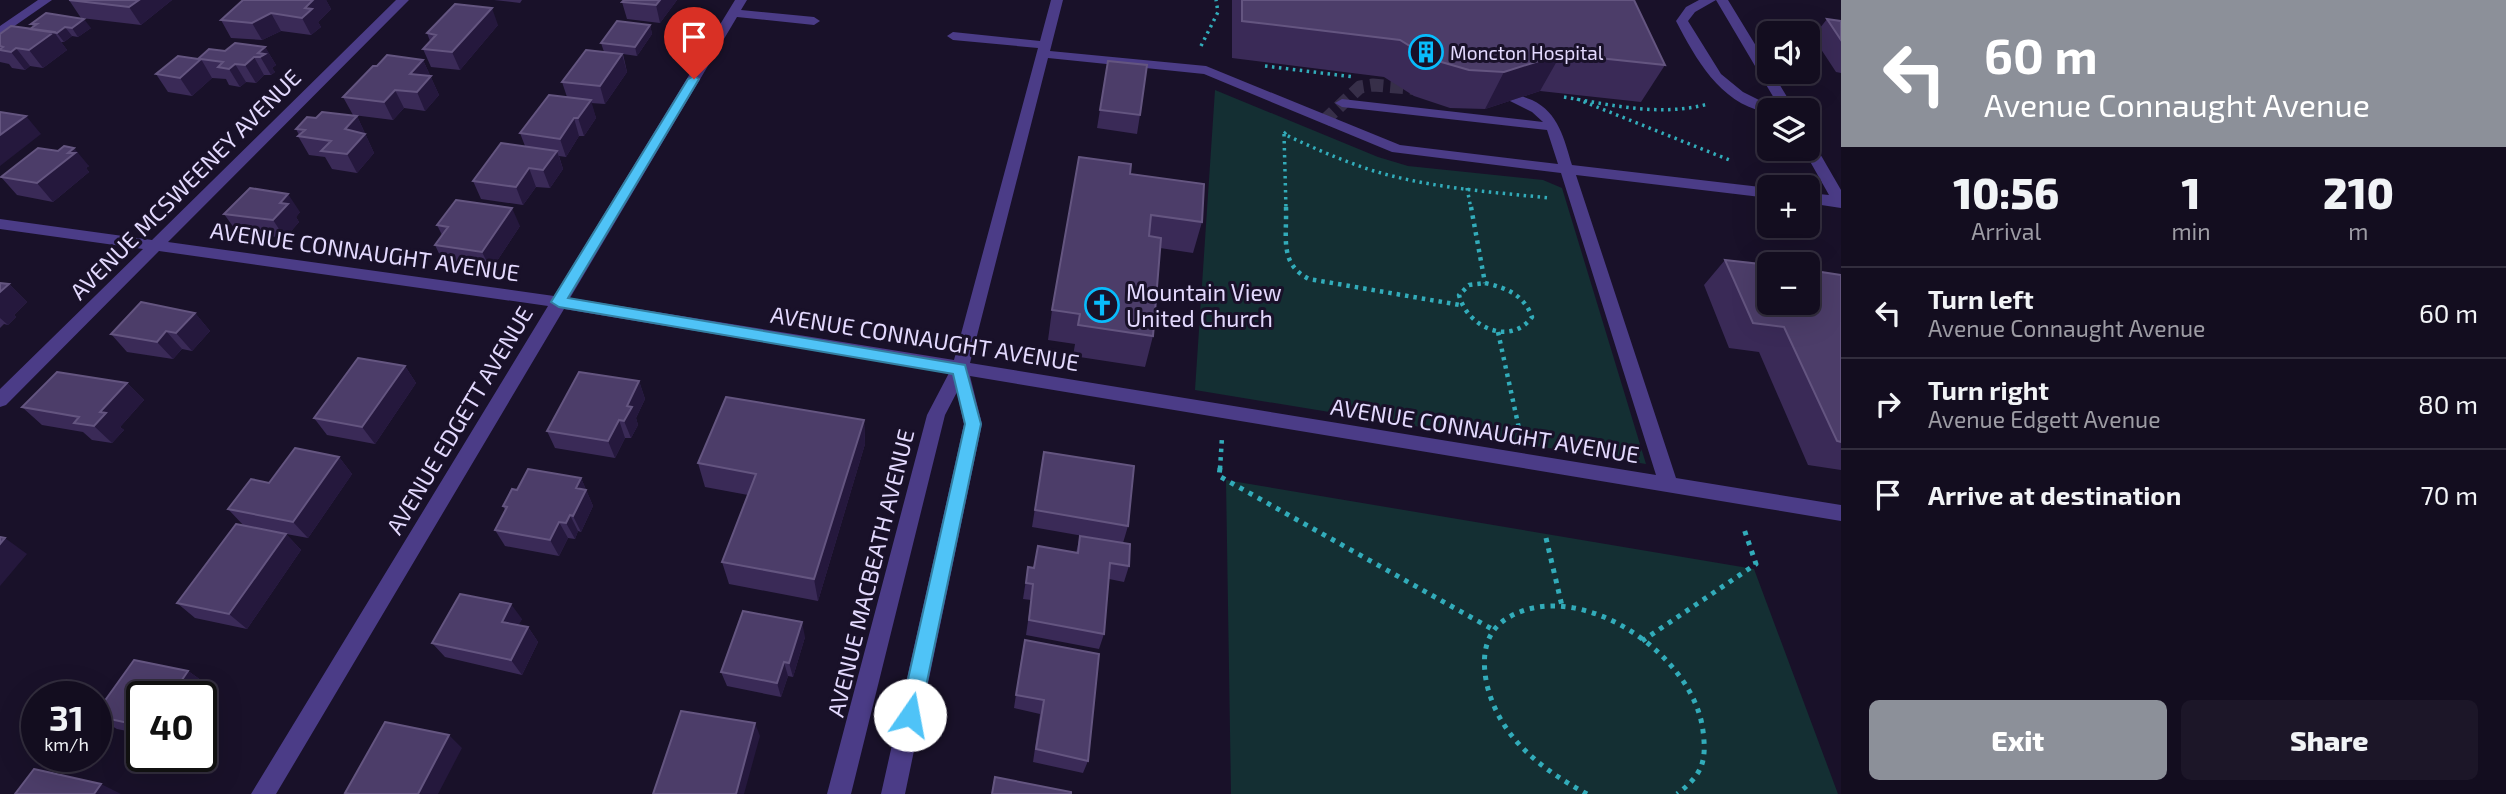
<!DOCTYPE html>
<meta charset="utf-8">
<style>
body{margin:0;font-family:"Exo 2",sans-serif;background:#1c1628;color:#f1f3f6;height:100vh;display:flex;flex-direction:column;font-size:26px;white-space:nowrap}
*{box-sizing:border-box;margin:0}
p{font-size:23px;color:#9d9ca4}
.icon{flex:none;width:38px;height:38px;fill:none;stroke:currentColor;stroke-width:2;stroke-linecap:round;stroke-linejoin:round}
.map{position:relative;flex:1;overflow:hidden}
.side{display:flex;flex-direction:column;background:#130d1f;width:665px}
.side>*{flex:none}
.hud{background:#8c9099;color:#fff;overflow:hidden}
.controls{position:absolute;left:1757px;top:21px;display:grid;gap:14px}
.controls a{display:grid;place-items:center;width:63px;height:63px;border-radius:10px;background:#130d1f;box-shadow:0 7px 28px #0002,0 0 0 2px #322d3d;font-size:35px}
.speed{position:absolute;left:21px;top:681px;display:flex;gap:14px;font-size:35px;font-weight:700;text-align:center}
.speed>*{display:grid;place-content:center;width:91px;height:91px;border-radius:50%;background:#130d1f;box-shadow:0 7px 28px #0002,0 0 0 2px #322d3d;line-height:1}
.speed small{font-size:18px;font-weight:400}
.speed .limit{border:4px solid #111;border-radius:10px;background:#fff;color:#111}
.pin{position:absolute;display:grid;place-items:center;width:60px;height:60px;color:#fff;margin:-72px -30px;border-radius:50% 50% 50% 0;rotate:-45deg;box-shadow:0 0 7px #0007}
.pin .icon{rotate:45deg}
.me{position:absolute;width:77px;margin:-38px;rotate:12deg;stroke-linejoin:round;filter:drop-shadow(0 0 5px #0008)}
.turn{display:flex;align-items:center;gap:24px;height:147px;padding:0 28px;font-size:32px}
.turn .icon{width:91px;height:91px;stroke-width:2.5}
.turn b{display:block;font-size:49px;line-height:60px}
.eta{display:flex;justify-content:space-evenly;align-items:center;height:119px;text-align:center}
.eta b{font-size:42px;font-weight:800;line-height:49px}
.button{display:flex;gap:14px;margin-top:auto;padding:14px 28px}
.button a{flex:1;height:80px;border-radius:10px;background:#8c9099;color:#fff;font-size:28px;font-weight:800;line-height:80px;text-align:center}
.button a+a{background:#1c1628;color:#f1f3f6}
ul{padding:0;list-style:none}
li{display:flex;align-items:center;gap:21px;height:91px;padding:0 28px;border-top:2px solid #322d3d}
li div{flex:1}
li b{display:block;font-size:26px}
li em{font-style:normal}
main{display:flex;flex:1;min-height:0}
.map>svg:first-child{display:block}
</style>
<main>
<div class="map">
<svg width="1841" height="794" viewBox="0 0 1841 794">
<rect width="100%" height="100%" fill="#191129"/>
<!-- green -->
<path fill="#142f33" d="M1215 90 1378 157 1408 166 1543 180 1562 188 1646 464 1195 390Z
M1226 480 1754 569 1838 794H1231Z"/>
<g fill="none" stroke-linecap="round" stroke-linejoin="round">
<!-- minor-tunnel -->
<path stroke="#372f49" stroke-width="13" stroke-dasharray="13 7" stroke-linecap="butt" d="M1324 121 1360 87 1373 85 1421 89"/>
<!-- path-far2 -->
<path stroke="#32acba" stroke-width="3.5" stroke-dasharray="2.5 4.5" stroke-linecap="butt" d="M1201 46 1218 12 1216 0
M1265 66 1354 77
M1564 97C1612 105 1660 117 1708 104
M1577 99 1732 161
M1286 132 1284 134C1313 148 1343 161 1374 171 1431 188 1491 192 1550 198
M1284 134 1286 209
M1467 188 1471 209"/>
<!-- path-far1 -->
<path stroke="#32acba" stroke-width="4.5" stroke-dasharray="3.5 5" stroke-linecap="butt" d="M1286 207C1287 238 1279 264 1309 279L1460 305
M1471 207 1485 283
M1485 283C1507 288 1524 295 1532 317 1510 347 1467 327 1459 295L1469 285Z
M1498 332 1520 433
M1220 469 1222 437"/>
<!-- path -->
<path stroke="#32acba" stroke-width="5" stroke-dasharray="4.5 6" stroke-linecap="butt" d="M1220 468 1219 476 1492 629
M1546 538 1562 606
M1642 641 1756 564 1743 526
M1587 794C1541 769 1500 738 1487 685 1481 657 1484 630 1511 616 1582 578 1694 655 1703 731 1707 762 1702 775 1677 794"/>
<!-- minor -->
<path fill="#4b3c87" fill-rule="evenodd" d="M38 0H52L0 36V26Z
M396 0H409L168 242 554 296 735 0H747L741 10 814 17 820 21 814 25 737 17 570 298 954 360 1038 48 953 40 947 36 953 32 1040 41 1051 0H1063L1050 51 1206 66 1400 145 1558 164 1547 130 1342 107 1335 103 1342 99 1543 122 1532 112 1510 101V95C1518 94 1524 97 1532 100 1559 113 1564 139 1572 165L1769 188V198L1576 175 1676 478 1841 505V521L970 376 982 424 905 794H881L964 424 957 392 945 415 851 794H827L927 415 949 373 564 309 276 794H251L548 306 159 251 6 405 0 407V389L143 249 0 229V219L152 240ZM1048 58 1204 74 1392 152 1561 173 1656 475 970 363Z
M1699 0H1716L1695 12 1688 21 1721 74 1743 92 1779 110C1772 110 1770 113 1765 112 1719 102 1696 59 1676 21L1686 7Z
M1716 0H1728L1795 110H1781Z
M1808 141 1815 145 1841 190V208L1808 203V193L1829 195 1803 149H1808Z"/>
</g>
<!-- wall -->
<path fill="#3a2a57" d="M69 0H172L141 25 81 18Z
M243 0H326L331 9 318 22 321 27 311 35 281 31 262 40 231 38 221 20Z
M494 0H522L520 3Z
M624 0H677L660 23 627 19 622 2Z
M1232 0H1634L1665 65 1641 102 1540 91 1485 109 1450 108 1414 96 1384 77 1232 58Z
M1827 19 1841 21V73L1836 72 1813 37Z
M31 24 91 28 78 37 72 36 64 42H61L67 50 43 68 30 66 25 70 12 68 9 64 0 62V34L30 29 33 27Z
M498 25 460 70 431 67 423 49 430 41 427 33Z
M650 25 652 34 637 56 623 54 627 72 605 104 591 103 596 118 584 136H579L566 157 559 156 563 169 550 188 536 187 523 205 481 199 473 181 525 146 520 133 567 97 562 82 604 52 601 43Z
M265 47 276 65 272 68 275 72 271 75H264L256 83 246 82 240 87 229 85 226 79 212 78 192 96 168 92 156 74 198 59 225 51Z
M423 60 439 95 425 111 404 108 393 120 353 115 343 97 377 66Z
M1108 61 1140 115 1137 134 1097 128Z
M357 116 374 153 357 173 332 169 325 157 309 155 298 136 299 135 296 129 316 118Z
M58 151 89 166 86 168 89 172 53 202 17 195 1 177Z
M1130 174 1202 222 1193 253 1160 248 1153 336 1145 367 1073 356 1075 344 1048 340 1052 310Z
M300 212 296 217 299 222 285 238 237 232 224 214Z
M437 225 520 226 491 270 444 264 435 245 442 235Z
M1725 260 1841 275V470L1808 465 1759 352 1729 348 1704 285Z
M0 283 9 284 27 302 14 315 16 317 8 325 4 324 0 328Z
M195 313 210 331 192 351 182 349 173 359 127 352 111 334Z
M405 366 416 383 375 444 327 435 314 418Z
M639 381 645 399 636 418 638 425 631 438H625L615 458 555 448 547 431Z
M127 383 144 400 120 427 124 430 112 443 92 440 83 432 42 425 22 407Z
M864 420 865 444 818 601 729 584 722 562 748 495 705 487 698 463Z
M1044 452 1128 526 1123 543 1032 527Z
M339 457 352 474 308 538 244 526 228 509 269 483Z
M581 478 593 506 581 532 578 531 575 539 568 538 559 556 505 546 495 530 505 510 503 506 517 490Z
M286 534 301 550 247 629 195 618 177 603Z
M1080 536 1129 566 1124 582 1109 579 1104 634 1099 649 1026 635 1031 600 1023 599 1028 567 1034 568 1076 553Z
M522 619 518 625 528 627 538 642 522 675 445 657 432 643Z
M805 637 793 677 788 676 781 697 727 686 721 672Z
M1022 654 1088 761 1083 773 1033 762 1040 714 1014 708Z
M134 660 188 671 208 685 200 696H142V734L117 729 96 717V713Z"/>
<!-- shaded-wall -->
<path fill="#25183d" d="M139 0H172L141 25 129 7Z
M313 0H326L331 9 318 22 321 27 311 35 302 18 305 8Z
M660 0H677L660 23 656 5Z
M492 8 498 25 460 70 452 52Z
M271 13 281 31 262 40 252 23Z
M84 19 91 28 78 37 72 28Z
M650 25 652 34 637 56 635 47Z
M65 27 72 36 64 42 57 33Z
M54 32 67 50 43 68 29 50Z
M265 47 276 65 272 68 275 72 271 75 258 53Z
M16 48 30 66 25 70 11 52Z
M622 54 627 72 605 104 600 86Z
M1561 54 1540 91 1485 109 1504 72Z
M254 57 264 75 256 83 245 65Z
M201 59 212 78 192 96 180 78Z
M423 60 439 95 425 111 417 92 410 74Z
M235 64 246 82 240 87 229 69Z
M395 90 404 108 393 120 384 102Z
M591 100 596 118 584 136 578 118Z
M26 116 41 134 0 166V135Z
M357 116 374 153 357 173 347 154 345 129Z
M574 118 579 136 566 157 560 139Z
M74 148 89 166 86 168 89 172 53 202 37 183Z
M557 151 563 169 550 188 543 170Z
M529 168 536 187 523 205 516 187Z
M288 194 300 212 296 217 299 222 285 238 273 220 280 203Z
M512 208 520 226 491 270 482 252Z
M9 284 27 302 14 315 16 317 8 325 0 318V292Z
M195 313 210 331 192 351 176 333Z
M166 331 182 349 173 359 157 342Z
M405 366 416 383 375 444 362 427Z
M639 381 645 399 636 418 638 425 631 438 624 421 627 406Z
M127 383 144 400 120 427 124 430 112 443 94 426 100 412Z
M619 420 625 438 615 458 608 441Z
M864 420 865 444 818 601 814 579Z
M339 457 352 474 308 538 293 522Z
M581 478 593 506 581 532 573 516 576 488Z
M570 515 578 531 575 539 566 523Z
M559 522 568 538 559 556 550 540Z
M286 534 301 550 247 629 229 614Z
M5 538 27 554 0 586V544Z
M511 604 522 619 512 637 502 622Z
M802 622 805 637 793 677 789 663Z
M528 627 538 642 522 675 511 660Z
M784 662 788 676 781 697 777 683Z
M188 671 208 685 200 696H171Z
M755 723 760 736 744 794H736Z
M449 735 462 748 438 794H418Z
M101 784 121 794H94Z"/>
<!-- building -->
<path fill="#4c3d69" stroke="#645580" stroke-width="2" d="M69 0H139L129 7Z
M243 0H313L305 8 312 9 302 18 271 13 252 23 221 20Z
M624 0H660L656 5 622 2Z
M1242 0H1634L1665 65 1561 54 1504 72 1469 70 1431 59 1400 40 1242 21Z
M455 4 492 8 452 52 423 49 436 35 427 33Z
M46 13 84 19 72 28 65 27 57 33 30 29 37 24H31Z
M1827 19 1841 21V40Z
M617 21 650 25 635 47 601 43Z
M11 26 54 32 29 50 16 48 11 52 0 50V49L3 47 0 46V34Z
M235 43 265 47 258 53 265 54 260 57H254L245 65 235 64 229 69 218 67 223 62 201 59 180 78 156 74 178 56 198 59 209 49 225 51Z
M586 50 622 54 600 86 562 82Z
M387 55 423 60 410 74 431 76 417 92 395 90 384 102 343 97 373 66H377Z
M1108 61 1147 65 1140 115 1100 110Z
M549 95 591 100 578 118H574L560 139 520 133Z
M0 112 26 116 0 135Z
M322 112 357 116 345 129 365 134 347 154 321 151 331 141 298 136 305 130 296 129 307 117 316 118Z
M501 143 557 151 543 170 529 168 516 187 473 181Z
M64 146 74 148 68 153H75L37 183 1 177 38 148 58 151Z
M1079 157 1131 164 1130 174 1204 184 1202 222 1151 215 1149 236 1161 238 1153 336 1078 325 1080 314 1052 310Z
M250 188 288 194 280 203 288 204 273 220 224 214Z
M456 200 512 208 482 252 435 245 448 227 437 225Z
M1725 260 1769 265V303H1808V270L1841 275V442L1837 441 1784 327 1753 323Z
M0 283 9 284 0 292Z
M141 302 195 313 176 333 166 331 157 342 111 334Z
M358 358 405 366 362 427 314 418Z
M57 372 127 383 100 412 106 413 94 426 74 423 79 417 22 407Z
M579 372 639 381 627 406 632 407 624 421 619 420 608 441 547 431Z
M726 397 864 420 814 579 722 562 756 474 698 463Z
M295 448 339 457 293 522 228 509 251 479 269 483Z
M1044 452 1134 466 1128 526 1035 510Z
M528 469 581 478 576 488 586 490 573 516 570 515 566 523 559 522 550 540 495 530 507 507 503 506 512 489 517 490Z
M236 524 286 534 229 614 177 603Z
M1080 536 1130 544 1129 566 1110 563 1104 634 1029 620 1033 584 1026 583 1028 567 1034 568 1038 546 1078 553Z
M0 537 5 538 0 544Z
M460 594 511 604 502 622 528 627 511 660 432 643Z
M743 611 802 622 789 663 784 662 777 683 721 672Z
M1025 640 1099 654 1088 761 1036 749 1044 700 1016 695Z
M134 660 188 671 171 696H142V726L96 716V713Z
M681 711 755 723 736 794H653Z
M385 722 449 735 418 794H350L345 793Z
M34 769 101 784 94 794H15Z
M995 777 1071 792V794H992Z"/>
<!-- route -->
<path fill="#4fc3f7" stroke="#337fa1" stroke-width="2" d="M694 76 699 79 568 298 965 365 981 424 920 715 917 722 910 725 903 722 900 715 965 424 953 374 559 307 551 302 688 79Z"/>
<!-- icons -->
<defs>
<g id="building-ring" transform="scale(1.75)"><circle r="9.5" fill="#191129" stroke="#08bcfc" stroke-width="1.5"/><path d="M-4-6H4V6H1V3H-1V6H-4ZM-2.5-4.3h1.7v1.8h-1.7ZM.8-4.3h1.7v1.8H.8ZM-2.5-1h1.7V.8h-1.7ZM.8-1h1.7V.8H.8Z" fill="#08bcfc"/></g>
<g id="church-ring" transform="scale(1.75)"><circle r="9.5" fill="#191129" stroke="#08bcfc" stroke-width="1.5"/><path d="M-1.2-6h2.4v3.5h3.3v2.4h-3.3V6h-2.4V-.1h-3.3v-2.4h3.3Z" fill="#08bcfc"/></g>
</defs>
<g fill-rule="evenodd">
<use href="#building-ring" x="1426" y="52"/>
<use href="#church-ring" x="1102" y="305"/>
</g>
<g text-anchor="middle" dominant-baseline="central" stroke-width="6" stroke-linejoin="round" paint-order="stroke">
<!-- far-poi labels -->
<g font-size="19" fill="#e3d9fe" stroke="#191129" text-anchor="start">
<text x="1450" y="52">Moncton Hospital</text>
</g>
<!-- street labels -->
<g font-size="23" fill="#e3d9fe" stroke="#191129">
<text transform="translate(185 184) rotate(-45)">AVENUE MCSWEENEY AVENUE</text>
<text transform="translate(365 251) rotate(8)">AVENUE CONNAUGHT AVENUE</text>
<text transform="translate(925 338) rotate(9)">AVENUE CONNAUGHT AVENUE</text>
<text transform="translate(459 420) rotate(-59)">AVENUE EDGETT AVENUE</text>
<text transform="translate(1485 430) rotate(9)">AVENUE CONNAUGHT AVENUE</text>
<text transform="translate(870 573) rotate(-76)">AVENUE MACBEATH AVENUE</text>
</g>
<!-- poi labels -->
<g font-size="23" fill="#e3d9fe" stroke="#191129" text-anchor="start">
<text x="1126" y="292">Mountain View<tspan x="1126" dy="26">United Church</tspan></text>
</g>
</g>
</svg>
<div class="controls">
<a><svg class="icon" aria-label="sound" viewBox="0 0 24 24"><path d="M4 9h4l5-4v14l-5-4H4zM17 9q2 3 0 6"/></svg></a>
<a><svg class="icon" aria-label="layers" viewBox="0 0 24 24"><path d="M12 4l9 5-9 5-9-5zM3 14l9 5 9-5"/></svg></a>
<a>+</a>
<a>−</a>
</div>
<div class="speed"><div>31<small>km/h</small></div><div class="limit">40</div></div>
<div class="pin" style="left:694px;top:79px;background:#d93025"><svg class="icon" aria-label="arrive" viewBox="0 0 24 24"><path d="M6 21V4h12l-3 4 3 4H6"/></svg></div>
<svg class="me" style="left:910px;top:715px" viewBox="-20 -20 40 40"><circle r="19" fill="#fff"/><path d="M0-13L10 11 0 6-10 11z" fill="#4fc3f7"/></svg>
</div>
<section class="side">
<div class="hud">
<div class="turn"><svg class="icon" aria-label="left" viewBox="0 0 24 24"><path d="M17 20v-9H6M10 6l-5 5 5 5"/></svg><div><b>60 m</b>Avenue Connaught Avenue</div></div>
</div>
<div class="eta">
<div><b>10:56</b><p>Arrival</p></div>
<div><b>1</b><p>min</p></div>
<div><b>210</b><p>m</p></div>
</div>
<ul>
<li><svg class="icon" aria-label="left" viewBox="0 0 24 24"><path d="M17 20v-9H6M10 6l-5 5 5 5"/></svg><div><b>Turn left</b><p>Avenue Connaught Avenue</p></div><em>60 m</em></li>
<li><svg class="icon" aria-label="right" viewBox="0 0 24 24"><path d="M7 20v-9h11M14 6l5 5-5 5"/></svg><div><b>Turn right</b><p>Avenue Edgett Avenue</p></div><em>80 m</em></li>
<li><svg class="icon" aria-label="arrive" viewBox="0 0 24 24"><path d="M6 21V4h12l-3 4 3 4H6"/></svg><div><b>Arrive at destination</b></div><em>70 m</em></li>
</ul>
<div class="button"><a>Exit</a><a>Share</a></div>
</section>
</main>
